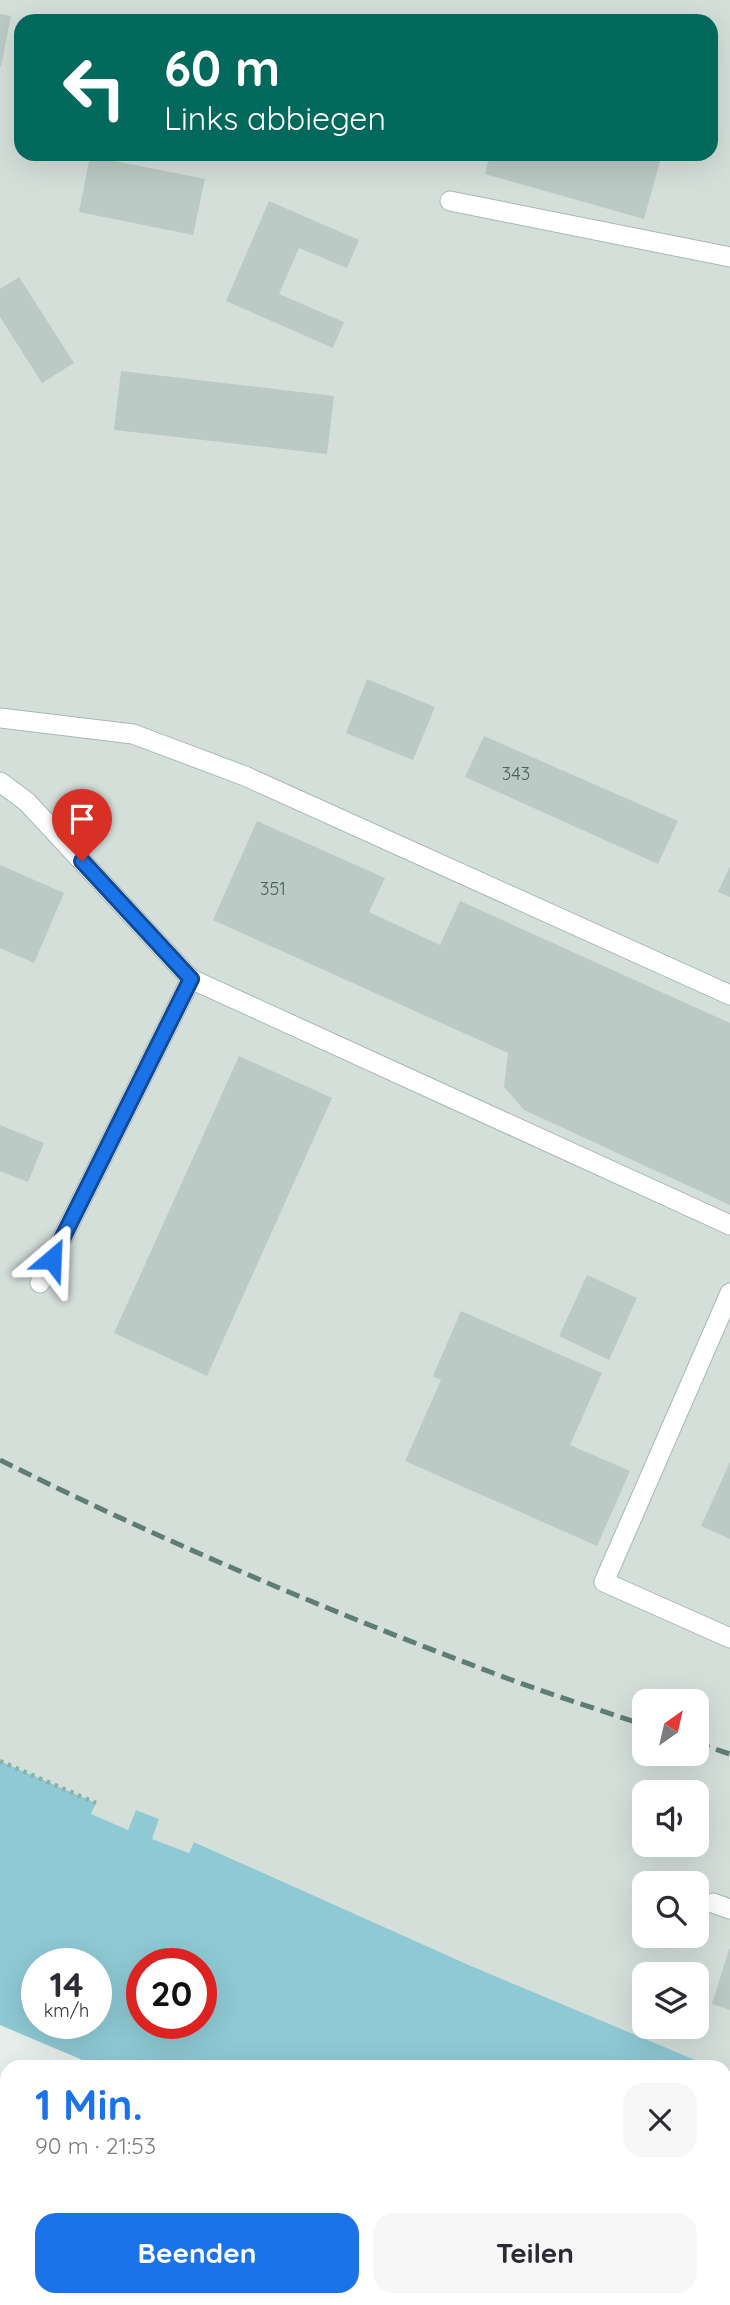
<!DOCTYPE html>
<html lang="de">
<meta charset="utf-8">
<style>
body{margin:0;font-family:Quicksand,sans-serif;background:#f7f7f7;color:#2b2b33;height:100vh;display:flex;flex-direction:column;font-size:26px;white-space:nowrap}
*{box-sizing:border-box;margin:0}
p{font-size:23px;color:#7c7c81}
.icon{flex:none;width:38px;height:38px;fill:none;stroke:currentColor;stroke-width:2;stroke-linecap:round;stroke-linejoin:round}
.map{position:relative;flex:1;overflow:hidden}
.side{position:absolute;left:0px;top:2060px;width:732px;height:247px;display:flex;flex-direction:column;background:#fff;border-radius:21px 21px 0 0;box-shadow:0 7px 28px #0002}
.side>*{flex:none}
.hud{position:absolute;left:14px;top:14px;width:704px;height:147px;border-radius:21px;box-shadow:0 7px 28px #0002;background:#00695c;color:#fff;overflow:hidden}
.needle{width:46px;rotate:34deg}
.fabs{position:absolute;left:632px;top:1689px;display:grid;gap:14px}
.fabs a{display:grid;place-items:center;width:77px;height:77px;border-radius:14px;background:#fff;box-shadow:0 7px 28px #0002;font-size:35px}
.speed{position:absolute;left:21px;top:1948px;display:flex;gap:14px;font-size:35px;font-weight:700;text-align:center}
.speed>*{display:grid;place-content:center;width:91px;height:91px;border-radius:50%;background:#fff;box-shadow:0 7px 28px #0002;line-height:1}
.speed small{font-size:18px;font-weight:400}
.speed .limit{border:10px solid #d22;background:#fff;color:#111}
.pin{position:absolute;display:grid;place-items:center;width:60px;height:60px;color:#fff;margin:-72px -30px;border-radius:50% 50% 50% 0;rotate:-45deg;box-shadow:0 0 7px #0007}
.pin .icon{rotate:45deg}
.me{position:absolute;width:77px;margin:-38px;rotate:26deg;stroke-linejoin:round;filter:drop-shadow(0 0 5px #0008)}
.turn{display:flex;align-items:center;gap:24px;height:147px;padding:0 35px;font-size:32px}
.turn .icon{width:91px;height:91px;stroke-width:2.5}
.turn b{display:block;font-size:49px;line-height:60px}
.round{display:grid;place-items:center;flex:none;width:74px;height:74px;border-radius:21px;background:#f7f7f7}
.head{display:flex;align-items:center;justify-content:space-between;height:119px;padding:0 35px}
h1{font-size:42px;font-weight:700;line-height:52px;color:#1a73e8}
.primary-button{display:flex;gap:14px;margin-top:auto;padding:14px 35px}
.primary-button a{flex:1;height:80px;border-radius:21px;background:#1a73e8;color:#fff;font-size:28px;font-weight:700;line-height:80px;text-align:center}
.primary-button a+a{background:#f7f7f7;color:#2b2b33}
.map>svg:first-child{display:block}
</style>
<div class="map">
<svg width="730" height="2305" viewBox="0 0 730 2305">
<rect width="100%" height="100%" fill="#e6efeb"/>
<!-- built -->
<path fill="#d4dfda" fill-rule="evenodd" d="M0 0H730V2074L725 2072 724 2067H712L471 1966 195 1842 189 1853 151 1839 159 1819 136 1810 128 1830 90 1814 96 1803 0 1761ZM21 21H710V154H21ZM644 1701H696V1754H644ZM644 1792H696V1844H644ZM644 1883H696V1936H644ZM644 1974H696V2026H644Z"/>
<!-- water -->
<path fill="#8ec9d4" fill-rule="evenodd" d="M0 1761 96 1803 91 1814 128 1830 136 1810 159 1819 152 1839 189 1853 194 1842 471 1966 712 2067H99L0 2025ZM37 1964H96V2023H37ZM142 1964H201V2023H142Z
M725 2072 730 2074V2305H668L654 2300H724Z"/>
<!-- building -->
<path fill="#bbcac4" d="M0 14 11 16 1 67 0 66Z
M490 154H662L644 219 485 174Z
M90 156 205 179 193 235 79 212Z
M269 201 359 240 347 268 299 248 279 294 344 322 333 348 226 301Z
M19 277 74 363 42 383 0 317V289Z
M121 371 334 396 327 454 114 430Z
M367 679 435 707 413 760 346 733Z
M484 736 678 821 658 864 465 777Z
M257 821 385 878 369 912 440 945 460 901 730 1023V1205L524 1110 504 1087 508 1053 213 920Z
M0 865 64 893 34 963 0 948Z
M730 866V897L718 892Z
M239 1056 332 1098 207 1376 114 1333Z
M0 1125 44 1143 28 1182 0 1171Z
M587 1275 637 1298 609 1360 559 1336Z
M461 1311 602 1373 570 1445 630 1471 597 1546 405 1461 441 1380 433 1376Z
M730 1462V1539L701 1526Z
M729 1949H730V2010L712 2004Z
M0 2142 7 2144V2160L4 2159 0 2168Z
M152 2300H216L213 2305H150Z
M281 2300H341L338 2305H279Z"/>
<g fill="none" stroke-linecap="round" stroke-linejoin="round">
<!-- service casing -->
<g stroke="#a8b8b2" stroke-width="21">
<path id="service" d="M450 201 730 257
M0 718 133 734 245 776 730 995
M0 782 27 802 191 979 730 1225
M40 1283 191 979
M730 1293 604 1582 730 1638
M713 1903 730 1909"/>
</g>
<!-- minor casing -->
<g stroke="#a8b8b2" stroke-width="23">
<path id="minor" d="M0 2100 7 2103
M476 2300 489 2305"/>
</g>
<!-- path -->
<path stroke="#86b3a5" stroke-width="4.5" stroke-dasharray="3.5 5" stroke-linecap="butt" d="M0 1761 96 1803"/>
<!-- service -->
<use href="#service" stroke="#fff" stroke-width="19"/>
<!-- minor -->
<use href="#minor" stroke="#fff" stroke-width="21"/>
<!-- rail -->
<path stroke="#5f7d75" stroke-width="5" stroke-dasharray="14 7" stroke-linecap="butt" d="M0 1460C160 1540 326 1610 493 1673 543 1692 594 1708 644 1725
M696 1743 730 1754"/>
</g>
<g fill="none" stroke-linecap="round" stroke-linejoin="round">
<!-- route casing -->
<g stroke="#114b97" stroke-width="18">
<path id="route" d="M52 1259 191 979 82 861"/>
</g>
<!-- route -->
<use href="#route" stroke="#1a73e8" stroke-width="12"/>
</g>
<g text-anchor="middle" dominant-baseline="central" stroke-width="5" stroke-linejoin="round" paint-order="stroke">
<!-- number labels -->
<g font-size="18" fill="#4a645c">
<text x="516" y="773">343</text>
<text x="273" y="888">351</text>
</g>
</g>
</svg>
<div class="fabs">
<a><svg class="needle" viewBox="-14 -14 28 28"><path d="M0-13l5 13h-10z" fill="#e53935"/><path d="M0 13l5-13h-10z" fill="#7c7c81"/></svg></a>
<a><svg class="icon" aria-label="sound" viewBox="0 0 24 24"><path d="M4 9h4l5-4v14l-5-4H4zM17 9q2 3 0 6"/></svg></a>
<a><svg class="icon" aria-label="search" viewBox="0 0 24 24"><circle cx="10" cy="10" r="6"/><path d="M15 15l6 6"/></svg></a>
<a><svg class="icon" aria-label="layers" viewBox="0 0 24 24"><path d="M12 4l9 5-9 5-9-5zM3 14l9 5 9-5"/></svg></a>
</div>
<div class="speed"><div>14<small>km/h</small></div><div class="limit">20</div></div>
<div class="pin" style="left:82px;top:861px;background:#d93025"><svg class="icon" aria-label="arrive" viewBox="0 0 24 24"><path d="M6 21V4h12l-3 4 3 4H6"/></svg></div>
<svg class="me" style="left:52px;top:1259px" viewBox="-20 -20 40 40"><path d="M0-17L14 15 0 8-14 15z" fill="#1a73e8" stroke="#fff" stroke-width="4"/></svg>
<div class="hud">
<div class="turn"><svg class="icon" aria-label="left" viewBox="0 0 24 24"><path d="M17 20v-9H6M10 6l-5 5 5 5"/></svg><div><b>60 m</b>Links abbiegen</div></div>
</div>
<section class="side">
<div class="head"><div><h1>1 Min.</h1><p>90 m · 21:53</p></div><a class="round"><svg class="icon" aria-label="close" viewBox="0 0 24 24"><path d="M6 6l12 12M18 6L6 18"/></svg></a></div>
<div class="primary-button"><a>Beenden</a><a>Teilen</a></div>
</section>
</div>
